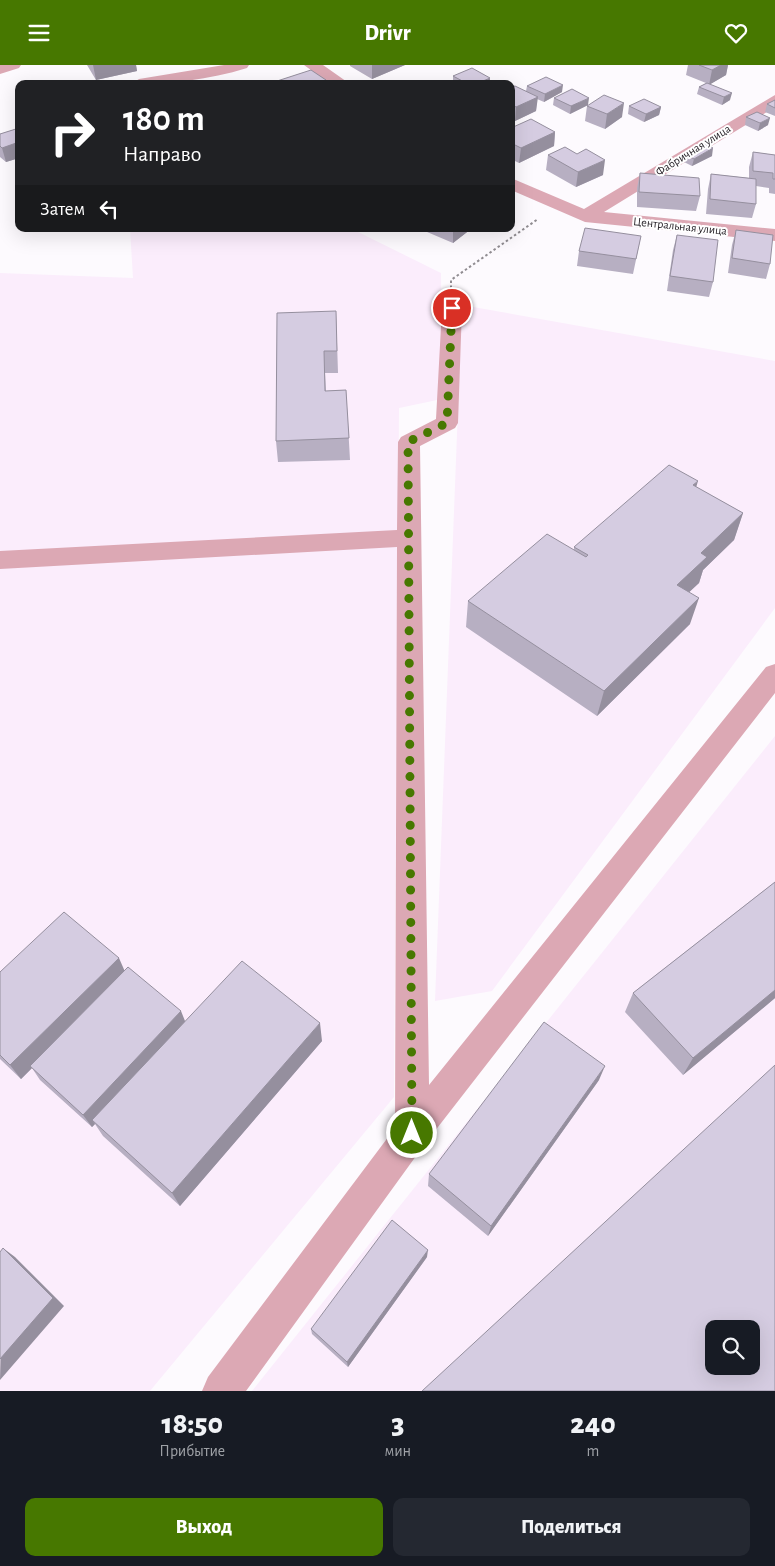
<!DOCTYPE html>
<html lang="ru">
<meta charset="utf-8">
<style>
body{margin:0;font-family:"Alegreya Sans",sans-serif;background:#242831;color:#f1f3f6;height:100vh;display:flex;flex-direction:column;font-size:19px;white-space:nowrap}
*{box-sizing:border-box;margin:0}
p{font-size:16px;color:#9ea1a6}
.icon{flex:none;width:28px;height:28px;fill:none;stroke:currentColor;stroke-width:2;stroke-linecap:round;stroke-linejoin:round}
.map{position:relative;height:1326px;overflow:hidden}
.drawer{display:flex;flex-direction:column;background:#171b24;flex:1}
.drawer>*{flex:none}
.hud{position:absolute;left:15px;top:15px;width:500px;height:152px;border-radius:10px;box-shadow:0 5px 20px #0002;background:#202124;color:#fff;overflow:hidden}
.buttons{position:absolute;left:705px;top:1255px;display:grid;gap:10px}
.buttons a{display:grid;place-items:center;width:55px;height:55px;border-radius:10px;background:#171b24;box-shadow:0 5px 20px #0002;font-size:25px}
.pin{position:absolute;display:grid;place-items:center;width:42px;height:42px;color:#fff;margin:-21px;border:2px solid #fff;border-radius:50%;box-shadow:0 1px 5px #0007}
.me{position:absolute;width:55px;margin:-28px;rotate:0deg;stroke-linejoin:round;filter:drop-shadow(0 0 4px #0008)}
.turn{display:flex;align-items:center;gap:18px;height:105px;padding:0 25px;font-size:22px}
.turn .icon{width:65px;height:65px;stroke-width:2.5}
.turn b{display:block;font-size:35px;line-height:42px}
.then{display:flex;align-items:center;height:48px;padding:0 25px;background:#0003;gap:10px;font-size:19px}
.eta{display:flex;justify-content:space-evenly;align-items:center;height:85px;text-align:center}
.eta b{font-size:30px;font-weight:800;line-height:35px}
.cta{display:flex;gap:10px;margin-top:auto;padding:10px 25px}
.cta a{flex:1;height:58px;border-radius:10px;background:#477800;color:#fff;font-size:20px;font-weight:800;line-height:58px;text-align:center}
.cta a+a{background:#242831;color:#f1f3f6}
header{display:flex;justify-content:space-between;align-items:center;height:65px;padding:0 25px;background:#477800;color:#fff;font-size:22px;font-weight:800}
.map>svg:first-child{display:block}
</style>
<header><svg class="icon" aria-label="menu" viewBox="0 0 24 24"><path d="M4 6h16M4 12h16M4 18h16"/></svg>Drivr<svg class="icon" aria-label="heart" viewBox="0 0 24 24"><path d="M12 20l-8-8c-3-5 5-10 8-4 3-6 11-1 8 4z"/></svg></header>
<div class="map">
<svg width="775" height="1326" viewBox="0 0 775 1326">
<rect width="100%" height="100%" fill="#fdfafe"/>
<!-- built -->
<path fill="#fbedfc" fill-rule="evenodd" d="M130 164H352L441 208 442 334 399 343 394 1032 150 1326H0V208L133 213Z
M462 240 775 296V543L492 926 435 936Z
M775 671V1326H252ZM714 1264H751V1301H714Z"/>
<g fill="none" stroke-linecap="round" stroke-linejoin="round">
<!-- path -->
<path stroke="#908c91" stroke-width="2" stroke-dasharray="2.5 2.5" stroke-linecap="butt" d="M451 223V215L538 154"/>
<!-- minor -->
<path fill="#dca8b4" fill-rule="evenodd" d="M0 0H21L19 3 0 9Z
M224 0H249L247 3C208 15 171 19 131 19L139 14Z
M304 0H323L350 19H330Z
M775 30V42L604 147 775 164V176L585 157 511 125V113L584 144Z
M452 237 459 239 462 243 458 358 455 363 420 381 429 1020 766 602 775 599V628L424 1080 246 1326H202L208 1312 395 1063 397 482 0 504V486L397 465 398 377 401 372 436 354 442 243 445 239Z"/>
</g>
<!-- wall -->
<path fill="#b7afc2" d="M87 0H136L137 6 96 15Z
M350 0H405L372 14 350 1Z
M688 0H728L726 10 710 19 730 35 722 40 697 29 699 22 706 18 686 10Z
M453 11 490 19H453Z
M527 21 562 27 544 37 537 34 536 46 515 56 511 55V22L526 26Z
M554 33 588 40 570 49 553 40Z
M775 35V51L765 47 767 39Z
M587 41 622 52 605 64 585 56Z
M629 41 661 42 659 50 644 57 628 49Z
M746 52 768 60 758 66 745 60Z
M19 63V93L6 97 0 92V69Z
M511 63 555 67 554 81 519 98 511 94Z
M753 87 775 90V129L769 128V123L756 121V139L752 153 706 149 708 124 711 109 749 113V102Z
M685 89 712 91 692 101 684 97Z
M548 90 603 110 576 122 546 105Z
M640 108 700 131 696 146 637 142V123Z
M420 164H471L453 178Z
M736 165 770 199 766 214 728 208 732 180Z
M677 170 713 217 709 232 667 226 673 185Z
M641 171 633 209 577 201 579 186Z
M336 246 338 308H325L326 326 346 325 350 395 278 397 276 376Z
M696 422 743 448 734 475 703 505 699 518 689 527 690 559 597 651 466 562 468 536 574 485V482Z
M775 817V933L683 1010 625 947 633 928Z
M125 906 185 957 322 976 180 1141 103 1071 95 1059 92 1062 40 1015 32 1003 21 1014 0 994V907Z
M599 1015 488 1171 428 1121 429 1109Z
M427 1192 348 1302 312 1269 311 1264Z"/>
<!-- shaded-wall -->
<path fill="#958f9e" d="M93 0H136L137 6 96 15Z
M372 0H405L372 14Z
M721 0H728L726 10 709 20 712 5Z
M490 13V19H476Z
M326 15V19H314Z
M563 20 562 27 544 37 545 29Z
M732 28 730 35 722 40 724 32Z
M538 32 536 46 515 56 516 42Z
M589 33 588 40 570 49 571 41Z
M624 38 622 52 605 64 607 49Z
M661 42 659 50 644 57 646 49Z
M770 53 768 60 758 66 760 58Z
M555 67 554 81 519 98 521 83Z
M19 77V93L6 97 2 83Z
M713 83 712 91 692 101 694 94Z
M605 95 603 110 576 122 578 107Z
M453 164H471L453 178Z
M698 416 690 443 693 420Z
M743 448 734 475 703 505 699 518 669 546 677 520 701 488Z
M699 533 690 559 597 651 604 626Z
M119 893 126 909 30 1001 32 1003 21 1014 10 1000Z
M775 925V933L683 1010 693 993Z
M181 946 187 961 92 1055 95 1059 92 1062 83 1050Z
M320 958 322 976 180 1141 172 1128Z
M605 1001 599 1015 488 1171 491 1161Z
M3 1183 15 1192 64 1241 0 1315Z
M428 1185 427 1192 348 1302 347 1297Z"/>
<!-- building -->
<path fill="#d5cce1" stroke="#958f9e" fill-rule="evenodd" d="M699 0H721L712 5Z
M472 3 490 13 476 19H468L453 11Z
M311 5 326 15 314 19H276L274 17Z
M546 12 563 20 545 29 527 21Z
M707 18 732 28 724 32 699 22Z
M515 21 538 32 516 42 511 39V22Z
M572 24 589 33 571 41 554 33Z
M604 30 624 38 607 49 587 41Z
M644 34 661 42 646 49 629 41Z
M775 35V43L767 39Z
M757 47 770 53 760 58 746 52Z
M531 54 555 67 521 83 511 78V63Z
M19 63V77L2 83 0 81V69Z
M705 79 713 83 694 94 685 89Z
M565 82 577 89 586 84 605 95 578 107 548 90Z
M753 87 775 90V114H773V108L753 106Z
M640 108 699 113 700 131 639 127Z
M711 109 756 114V139L710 134Z
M585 163 641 171 636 194 579 186Z
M736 165 773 170 770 199 732 193Z
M677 170 718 175 713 217 670 211Z
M336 246 337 286H324L325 326 346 325 349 373 276 376 277 248Z
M669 400 698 416 693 420 743 448 701 488 707 492 677 520 699 533 604 626 468 536 547 469 586 492 588 490 574 482Z
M775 817V925L693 993 633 928Z
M64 847 119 893 10 1000 0 990V907Z
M242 896 320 958 172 1128 92 1055Z
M128 902 181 946 83 1050 30 1001Z
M544 957 605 1001 491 1161 429 1109Z
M775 1000V1326H422ZM714 1264H751V1301H714Z
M392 1155 428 1185 347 1297 311 1264Z
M3 1183 53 1233 0 1294V1187Z"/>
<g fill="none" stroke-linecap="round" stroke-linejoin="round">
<!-- route -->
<path stroke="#477800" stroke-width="9" stroke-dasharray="0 16.2" d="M412 1068 408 377 447 358 452 243"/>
</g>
<g text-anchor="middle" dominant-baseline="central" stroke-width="4" stroke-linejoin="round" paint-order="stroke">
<!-- far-street labels -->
<g font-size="12" fill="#211c22" stroke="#fff">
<text transform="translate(693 85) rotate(-32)">Фабричная улица</text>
<text transform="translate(680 161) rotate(6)">Центральная улица</text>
</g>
</g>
</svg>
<div class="buttons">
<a><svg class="icon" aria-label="search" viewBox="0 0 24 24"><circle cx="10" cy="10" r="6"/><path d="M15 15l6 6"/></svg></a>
</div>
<div class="pin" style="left:452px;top:243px;background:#d93025"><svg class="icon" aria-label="arrive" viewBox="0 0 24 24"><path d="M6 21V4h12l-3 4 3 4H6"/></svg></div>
<svg class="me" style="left:412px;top:1068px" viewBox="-20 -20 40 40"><circle r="17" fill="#477800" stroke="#fff" stroke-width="3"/><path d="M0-11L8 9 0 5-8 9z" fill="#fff"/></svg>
<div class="hud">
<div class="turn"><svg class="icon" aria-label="right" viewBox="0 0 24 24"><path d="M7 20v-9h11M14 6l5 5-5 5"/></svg><div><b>180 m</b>Направо</div></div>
<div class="then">Затем<svg class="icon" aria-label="left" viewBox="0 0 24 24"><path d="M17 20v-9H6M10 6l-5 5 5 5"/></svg></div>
</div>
</div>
<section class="drawer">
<div class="eta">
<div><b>18:50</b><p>Прибытие</p></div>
<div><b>3</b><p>мин</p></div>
<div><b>240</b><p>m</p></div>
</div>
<div class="cta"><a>Выход</a><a>Поделиться</a></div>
</section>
